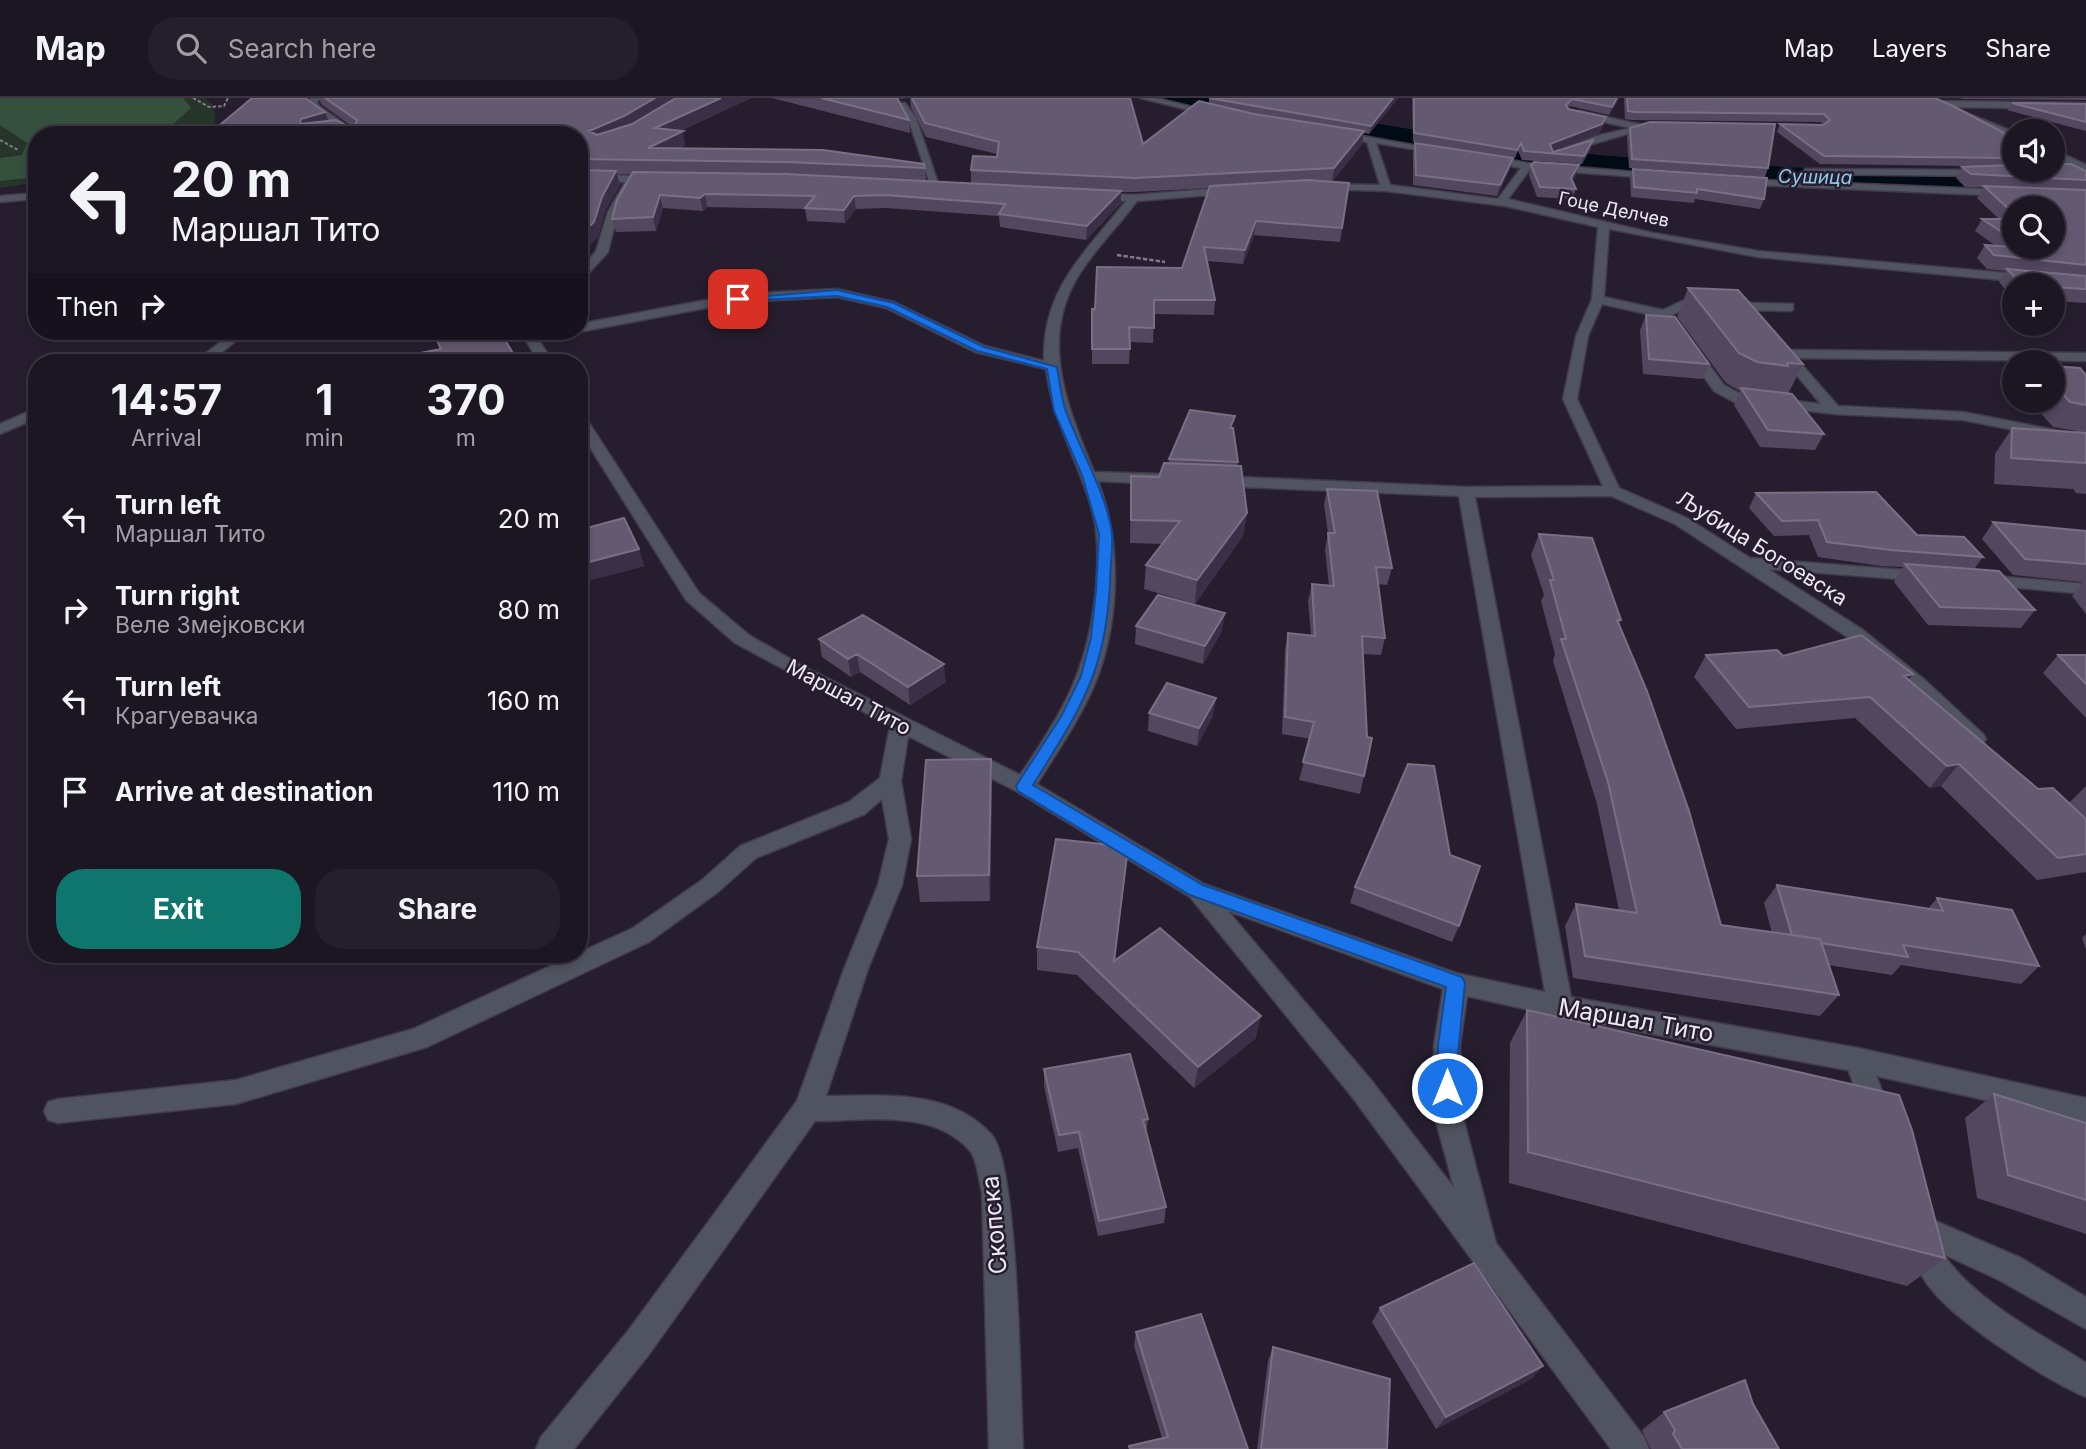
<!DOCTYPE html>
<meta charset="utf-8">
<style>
body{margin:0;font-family:Inter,sans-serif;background:#251f2b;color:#f1f3f6;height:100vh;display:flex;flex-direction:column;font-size:26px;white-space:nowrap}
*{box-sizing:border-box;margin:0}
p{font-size:23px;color:#a09fa6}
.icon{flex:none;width:38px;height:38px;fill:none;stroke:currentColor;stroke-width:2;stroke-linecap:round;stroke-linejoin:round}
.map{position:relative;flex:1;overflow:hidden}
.sheet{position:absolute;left:28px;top:256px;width:560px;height:609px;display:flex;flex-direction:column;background:#1c1623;border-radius:28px;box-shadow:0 4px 10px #0003,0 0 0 2px #3a3541}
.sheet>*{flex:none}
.guide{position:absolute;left:28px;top:28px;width:560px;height:214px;border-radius:28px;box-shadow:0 4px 10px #0003,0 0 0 2px #3a3541;background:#1c1623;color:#f1f3f6;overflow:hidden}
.fabs{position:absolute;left:2002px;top:21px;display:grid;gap:14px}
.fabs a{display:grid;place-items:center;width:63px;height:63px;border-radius:50%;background:#1c1623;box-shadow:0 4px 10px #0003,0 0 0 2px #3a3541;font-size:35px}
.pin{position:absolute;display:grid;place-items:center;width:60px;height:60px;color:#fff;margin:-30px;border-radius:14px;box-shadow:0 4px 10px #0006}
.me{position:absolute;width:77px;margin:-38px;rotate:0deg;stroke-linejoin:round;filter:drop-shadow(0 0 5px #0008)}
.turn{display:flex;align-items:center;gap:24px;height:147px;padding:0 28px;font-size:32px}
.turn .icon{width:91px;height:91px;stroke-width:2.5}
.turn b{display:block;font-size:49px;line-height:60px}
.then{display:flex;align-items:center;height:66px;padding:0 28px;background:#0003;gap:14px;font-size:26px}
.eta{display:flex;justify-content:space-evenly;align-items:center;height:119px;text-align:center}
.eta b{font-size:42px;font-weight:700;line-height:49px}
.button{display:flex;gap:14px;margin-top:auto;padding:14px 28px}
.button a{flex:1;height:80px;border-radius:28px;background:#0f766e;color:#fff;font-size:28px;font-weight:700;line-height:80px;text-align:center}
.button a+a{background:#251f2b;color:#f1f3f6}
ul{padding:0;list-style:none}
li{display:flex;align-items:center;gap:21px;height:91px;padding:0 28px}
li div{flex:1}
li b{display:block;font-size:26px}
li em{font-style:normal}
header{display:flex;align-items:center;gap:42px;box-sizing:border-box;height:98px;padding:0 35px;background:#1c1623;border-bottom:2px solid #3a3541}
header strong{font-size:33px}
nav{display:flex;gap:38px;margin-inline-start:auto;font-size:24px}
.search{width:490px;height:63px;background:#251f2b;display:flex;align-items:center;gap:18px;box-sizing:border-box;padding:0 24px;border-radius:28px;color:#a09fa6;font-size:26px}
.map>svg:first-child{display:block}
</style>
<header>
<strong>Map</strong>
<div class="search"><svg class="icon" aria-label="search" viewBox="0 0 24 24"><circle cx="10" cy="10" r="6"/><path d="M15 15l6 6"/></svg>Search here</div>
<nav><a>Map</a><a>Layers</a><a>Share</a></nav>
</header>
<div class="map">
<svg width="2086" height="1351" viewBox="0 0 2086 1351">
<rect width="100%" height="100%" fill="#261e2f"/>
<!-- green -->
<path fill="#253529" d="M0 0H205L214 9 216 37H37V84L0 90Z"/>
<!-- forest -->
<path fill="#35503d" d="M0 0H183L191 10 161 37H37V79L0 83V60L22 57 27 45 0 27Z"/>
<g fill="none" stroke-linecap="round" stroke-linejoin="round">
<!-- river -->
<path fill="#000b15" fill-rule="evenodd" d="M1159 0H1223L1499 46 1609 58 1803 70 2086 71V91C1927 90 1769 90 1611 78 1464 66 1318 33 1173 8L1163 6Z"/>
<!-- service casing -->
<g stroke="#423a4b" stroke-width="3">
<path id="service" d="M1858 950 1867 954 1891 1016 1887 1025 1877 1029 1867 1025 1845 962 1849 954Z
M1917 1115 2021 1160 2086 1199V1231L1999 1182 1943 1156C1978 1205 2036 1233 2086 1265V1299C2047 1283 1958 1225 1932 1192 1916 1174 1911 1151 1902 1130L1907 1120Z"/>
</g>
<!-- minor casing -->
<g stroke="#423a4b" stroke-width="3">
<path id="minor" d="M311 0H320L317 4 319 8 360 37C344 37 315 19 308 3Z
M1140 0H1156L1221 16 1217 19Z
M1919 0 1939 3 2086 5V11L1952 9 2014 34V40Z
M899 5H905L916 20 940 91 931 89 908 20Z
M1579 13 1643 27 1648 30 1565 54V50L1596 38 1631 30 1576 18Z
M1335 33 1446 53 1441 56 1376 45 1390 87 1498 101 1521 70 1480 62 1483 57 1527 65 1660 76 1664 81 1530 71 1508 101 1653 135 1758 153 2086 182V190L1758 159 1609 131 1604 199 1663 212 1682 203 1793 206V212L1789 213 1684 211 1672 217 1724 287 1742 297 1821 306 1782 260 1793 252 2086 255V263L1796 260 1838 308 1963 314 2086 338V346L1963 322 1834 316 1734 304 1714 293 1661 219 1602 206 1588 238 1577 301 1619 390 1687 420 1750 460 1932 474 1935 478 1932 482 1926 483 1768 471 1863 532 1926 583 1983 636 1986 641 1983 646H1969L1912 591 1849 540 1675 426 1611 398 1475 399 1571 899 1858 950 2086 1000V1024L1858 974 1560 919 1467 898 1460 947 1461 1012 1496 1145 1644 1339 1649 1351H1611L1353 1000 1190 799 1016 693 908 638 901 683 911 741 902 787 868 871 826 998C883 998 948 990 991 1036 1019 1064 1020 1299 1023 1351H989L982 1094C979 1083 977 1061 970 1053 934 1010 864 1023 815 1023L650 1255 574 1351H536L541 1339 628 1233 797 1003 844 871 878 787 889 741 882 701 865 716 756 760 718 794 649 844 427 949 236 1006 58 1025 48 1022 44 1013 48 1004 58 1001 236 982 413 931 633 830 702 782 740 748 849 704 880 680 890 628 735 545 686 502 579 332V316L586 320 699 495 749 537 801 567 1020 677C1064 613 1088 571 1096 492 1098 464 1099 435 1091 408 1077 362 1052 319 1046 271L975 254 886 210 837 199 738 204 579 234 575 233H579V226L738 196 837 191 894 204 985 248 1044 263C1042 191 1085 155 1126 103L1088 100 1087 98 1092 95 1134 97 1234 89 1239 92 1234 95 1137 103C1119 127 1097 149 1080 175 1038 241 1067 307 1094 374L1159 376 1167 381 1159 386 1098 383C1121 443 1120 517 1098 578 1083 617 1059 651 1037 686L1204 786 1456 875 1545 894 1459 398 1216 388 1208 383 1216 378 1466 389 1603 388 1563 301 1576 238 1592 201 1598 129 1505 108 1386 93 1318 91 1322 86 1380 87 1367 44 1332 38ZM1228 813 1443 891 1434 947 1433 1012 1454 1090 1371 982Z
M2053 51 2086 67V74L2053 58Z
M1805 71 1986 72 1991 75 1986 78 1802 76Z
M579 77 657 78 662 81 657 84H633L618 114 608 154 579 186V174L596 153 608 114 625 84 579 83Z
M1738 81 2010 92 2015 95 2010 98 1734 86Z
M37 95V101L0 104V98Z
M234 233H248L210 264H195Z
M520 233H569L538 241 553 264H539Z
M37 310V320L0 336V326Z
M1982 477 2086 486V496L1976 486 1973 482Z"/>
</g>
<!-- path-far1 -->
<path stroke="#817a89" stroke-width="2" stroke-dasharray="3.5 2" stroke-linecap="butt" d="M193 0 209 9 224 8 228 0
M0 42 18 52"/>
<!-- path -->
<path stroke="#817a89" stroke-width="2.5" stroke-dasharray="4.5 2" stroke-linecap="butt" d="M1117 157 1165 164"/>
<!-- service -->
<use href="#service" fill="#4f5460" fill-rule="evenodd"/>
<!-- minor -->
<use href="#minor" fill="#4f5460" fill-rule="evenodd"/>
</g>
<!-- wall -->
<path fill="#534760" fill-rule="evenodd" d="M252 0H308L306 1 325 14 328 23 345 27H350L321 6 319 0H751L680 33 685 47 678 51 925 70 926 83 971 85V72L997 59V56L926 39 911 9 910 0H1130L1143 46 1209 6V0H1398L1369 36 1364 35 1362 46 1332 84 1349 85 1340 144 1254 137 1243 166 1207 163 1215 202 1214 217 1154 216 1153 245 1130 244 1129 266H1092V211H1095L1182 170 1209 90 1134 94H1121V105L1086 142 1000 129 999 118 886 110 856 111 845 125 807 123 805 111 707 109 703 113 663 110 656 133 616 134 612 121 632 76H617L620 87 605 113 598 139 579 157V37H208Z
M772 0H910L898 1 909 22 910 35Z
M1412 0H1619L1609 17 1570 8 1568 10 1606 19 1604 27 1599 35 1553 53V54L1591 50 1582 66 1522 62 1518 53 1515 60 1413 44Z
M1624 0H1935L2014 40V72L2086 73V205L2053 203V187H2014V201H2013L1999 184 2006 173 1987 171 1977 160 1985 147 1996 148 1975 133 1982 121H1999L1977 100 1983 89H1965L1956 80 1962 69 1972 68 1820 66 1777 34 1780 26H1823L1820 24 1632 22 1625 21ZM2014 110 2053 149H2014Z
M1960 0H2086V2L1962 1Z
M2012 5 2086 6V33L2007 12Z
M1630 30 1768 70 1765 79 1629 70 1627 39Z
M1415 45 1510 71 1497 98 1413 87V55Z
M1531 67 1576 77 1572 83 1576 91 1572 101 1537 99 1529 77Z
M1633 71 1764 101 1760 111 1695 101 1694 105 1631 99 1630 81Z
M1688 190 1803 266 1788 296 1824 336 1815 352 1760 349 1734 307 1740 293 1726 285 1677 219Z
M1646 217 1709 266 1703 281 1643 276 1640 232Z
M431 233H500L440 251Z
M2053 268 2086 277V396L2076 395 2073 391 1994 386 1995 356 2012 330 2075 334 2076 333 2053 329 2030 303H2053Z
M1233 330 1238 364 1237 368 1247 415 1243 438 1195 506 1144 491 1146 467 1162 446 1130 445 1131 378 1159 379 1169 365V361Z
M1327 391 1392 470 1387 487 1378 486 1385 540 1381 557 1362 556 1364 678 1360 696 1299 682 1310 641 1282 636 1285 552 1288 535 1311 537 1308 503 1312 486 1329 488 1325 451 1328 435 1324 407Z
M1756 395 1917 437 1983 459 1974 471 2035 512 2021 530 1928 527 1894 484 1903 469 1881 468 1818 459 1809 437 1774 438 1749 410Z
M1993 424 2086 433V516L2072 498 2083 484 2013 477 1982 441Z
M579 432 639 451 644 468 591 482 579 455Z
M1539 436 1621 522 1619 526 1721 827 1772 835 1764 805 1777 787 1928 811 1937 800 2039 868 2021 886 1901 867 1892 877 1828 867 1839 897 1820 918 1573 880 1565 828 1576 806 1619 812 1597 706 1553 563 1555 556 1541 503 1544 497 1531 457Z
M1136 528 1222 533 1203 566 1135 546Z
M819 541 946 584 910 607 860 574 851 579 822 559Z
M1706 557 1783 558 1913 576 1909 582 2038 691 2069 705 2086 688V774L2037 782 1941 688 1930 690 1855 620 1736 631 1694 579Z
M2058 557H2086V620L2043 575Z
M1149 615 1213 618 1197 648 1148 633Z
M991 661 992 687 990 803 920 804 917 778Z
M1128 749 1115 862 1256 940 1194 990 1077 877 1037 872V849Z
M1355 789 1459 828 1452 844 1350 805Z
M2086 836V851L2082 840Z
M1527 912 1945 1160 1907 1188 1509 1085 1510 945Z
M1044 971 1148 1021 1146 1036 1166 1109 1164 1125 1098 1138 1078 1050 1058 1054 1044 988Z
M1994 996 2086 1025V1136L1977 1100 1965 1020Z
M1380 1210 1543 1268 1531 1281 1436 1331 1372 1224Z
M1136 1234 1248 1351H1129V1348L1162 1340 1134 1248Z
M1273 1249 1387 1351H1257L1268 1263Z
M1664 1314 1779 1351H1651L1642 1332Z"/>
<!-- shaded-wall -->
<path fill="#3a2f46" d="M655 0H679L627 31 592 46 589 33Z
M721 0H751L658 43 655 30Z
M1393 0H1398L1369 36 1371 28Z
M1617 0H1619L1609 17 1612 9Z
M325 14 330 27 300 26 301 21Z
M1606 19 1604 27 1599 35 1548 55 1550 46Z
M683 33 685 47 654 62 648 50Z
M1364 33 1362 46 1332 84 1334 70Z
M1593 42 1591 50 1582 66 1584 58Z
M1513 60 1510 71 1497 98 1500 87Z
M1579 67 1576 77 1568 91 1571 80Z
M616 73 620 87 605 113 598 139 579 157V138Z
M1121 93V105L1086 142 1087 128Z
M705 96 707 109 703 113 700 100Z
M660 97 663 110 656 133 653 119Z
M854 98 856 111 845 125 844 112Z
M1256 123 1254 137 1243 166 1245 152Z
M1247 415 1243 438 1195 506 1197 482Z
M639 451 644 468 591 482 585 465Z
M1225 515 1222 533 1203 566 1205 548Z
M857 556 860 574 851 579 848 561Z
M944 566 946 584 910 607 908 589Z
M1913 576 1898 597 1904 578Z
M1216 600 1213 618 1197 648 1199 630Z
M991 661 992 687 990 803 989 777Z
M1959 666 1941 688 1930 690 1947 668Z
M1128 749 1126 772 1112 885 1114 863Z
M1261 918 1256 940 1194 990 1198 969Z
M1543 1268 1531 1281 1436 1331 1446 1319Z"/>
<!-- building -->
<path fill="#635970" stroke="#796f85" stroke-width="2" d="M252 0H305L325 14 301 21 300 26 336 22 345 27H355L357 22 325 0H655L624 18 589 33 597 37 632 26 676 0H721L655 30 683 33 648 50 823 52 924 66 925 70 785 64 579 61V37H208Z
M821 0H897L909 22Z
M912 0H1130L1143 46 1199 3 1254 16 1364 33 1334 70 1135 80 971 72 973 58 997 59 999 44 925 25Z
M1209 0H1393L1371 28Z
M1414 0H1617L1612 9 1572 1 1566 7 1568 11 1606 19 1602 26 1550 46 1553 54 1593 42 1584 58 1524 53 1521 45 1517 52 1414 35Z
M1627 0H1935L1953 8 2014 40V60L1824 58 1780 26 1823 27 1830 22 1824 16 1635 14 1628 13Z
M2012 5 2086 6V24Z
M1650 24 1775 26 1768 70 1632 61 1630 30Z
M1415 45 1513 60 1500 87 1416 77Z
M1534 64 1579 67 1571 80 1576 91 1540 89 1531 67Z
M2053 66H2071L2086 73V82L1971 76 1962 69 2014 67V72H2053Z
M1633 71 1767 80 1764 101 1697 91V95L1634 89Z
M579 72 616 73 602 99 594 124 579 138Z
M633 74 785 76 1121 93 1087 128 999 116 1005 106 884 97 854 98 844 112 805 110 815 98 705 96 700 100 660 97 653 119 612 121 617 102Z
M1308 82 1349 85 1342 130 1256 123 1245 152 1204 149 1215 202H1154V230L1129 229 1130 251H1092V211H1095L1097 169 1182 170 1210 88Z
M1984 88 2086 92V167L1994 157 1985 147 2026 150 2024 149H2053V110H2014V116Z
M1982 121H2014V142Z
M2007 171 2086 178V191L2053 189V187H2022Z
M1688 190 1738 192 1803 266 1787 265 1788 268 1757 264 1739 255Z
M1646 217 1675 219 1709 266 1649 261Z
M433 233H500L518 264H413L410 257 441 251Z
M2053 268 2080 270 2086 277V307L2070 304 2053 285Z
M1741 290 1792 296 1824 336 1768 332Z
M1190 312 1235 318 1230 330H1233L1238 364 1169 361Z
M2012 330 2086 335V365L2011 360Z
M1164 365 1241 368 1247 415 1197 482 1146 467 1180 423 1131 422V378L1159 379Z
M1327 391 1377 393 1392 470 1376 469 1385 540 1362 538 1367 639 1372 640 1364 678 1303 664 1314 624 1285 619 1288 535 1315 538 1312 486 1334 488 1328 435H1335Z
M1876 394 1917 437 1964 439 1983 459 1891 452 1827 444 1818 422 1782 423 1756 395Z
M624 420 639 451 585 465 579 451V432Z
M1993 424 2086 433V466L2025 461Z
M1539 436 1592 440 1621 522H1617L1647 593 1689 713 1721 827 1820 841 1839 897 1585 858 1576 806 1637 815 1608 684 1561 541H1566L1550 482H1554Z
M1905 466 1999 473 2035 512 1940 509Z
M1158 497 1225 515 1205 548 1136 528Z
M863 517 944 566 908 589 857 556 848 561 819 541Z
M1861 537 1913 576 1904 578 2038 691 2053 690 2086 721V756L2058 760 1959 666 1947 668 1870 599 1749 609 1706 557 1777 552 1783 558Z
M2058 557H2086V586Z
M1167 585 1216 600 1199 630 1149 615Z
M991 661 989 777 917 778 926 662Z
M1408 666 1434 668 1450 757 1480 768 1459 828 1355 789Z
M1056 741 1128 749 1114 863 1160 830 1261 918 1198 969 1078 854 1037 849Z
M1777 787 1943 813 1937 800 2012 812 2039 868 1903 847 1908 859 1821 845 1820 841 1792 837Z
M1527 912 1899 997 1912 1032 1945 1160 1528 1054Z
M1130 956 1148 1021 1143 1022 1166 1109 1099 1123 1079 1034 1059 1037 1044 971Z
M1994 996 2086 1025V1102L2008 1077Z
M1474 1165 1543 1268 1446 1319 1380 1210Z
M1201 1216 1248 1351H1130L1129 1348 1168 1339 1136 1234Z
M1273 1249 1390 1281 1387 1351H1261Z
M1745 1282 1753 1306 1779 1351H1682L1673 1336 1675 1332 1664 1314Z"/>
<!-- route -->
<path fill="#1a73e8" stroke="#114b97" stroke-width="2" d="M837 192 894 205 984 249 1057 269C1060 284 1061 302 1067 316 1081 353 1107 397 1112 436 1113 452 1110 469 1110 485 1106 575 1079 613 1033 687L1203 787 1462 879 1465 885 1454 997 1447 1000 1440 997 1437 990 1438 947 1446 889 1190 797 1018 693 1016 688 1062 617 1081 578 1091 539 1096 493 1099 436 1082 377 1054 313 1047 271 977 253 887 209 837 198 738 203 733 201Z"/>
<g text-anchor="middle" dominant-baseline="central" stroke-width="5" stroke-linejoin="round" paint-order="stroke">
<!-- far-street labels -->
<g font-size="18" fill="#eee9f5" stroke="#261e2f">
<text transform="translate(1614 111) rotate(12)">Гоце Делчев</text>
</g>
<!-- far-water labels -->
<g font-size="19" font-style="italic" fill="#8fcbeb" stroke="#261e2f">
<text transform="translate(1815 79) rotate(1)">Сушица</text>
</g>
<!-- street labels -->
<g font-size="21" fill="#eee9f5" stroke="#261e2f">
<text transform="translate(1762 450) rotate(32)">Љубица Богоевска</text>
<text transform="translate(849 599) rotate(28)">Маршал Тито</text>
</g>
<!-- near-street labels -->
<g font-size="24" fill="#eee9f5" stroke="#261e2f">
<text transform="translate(1636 922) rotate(10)">Маршал Тито</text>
<text transform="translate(994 1127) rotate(-95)">Скопска</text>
</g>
</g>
</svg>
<div class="fabs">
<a><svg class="icon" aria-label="sound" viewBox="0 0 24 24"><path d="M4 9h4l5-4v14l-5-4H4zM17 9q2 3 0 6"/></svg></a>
<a><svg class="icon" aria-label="search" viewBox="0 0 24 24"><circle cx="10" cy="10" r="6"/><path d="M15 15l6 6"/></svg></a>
<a>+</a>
<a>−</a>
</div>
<div class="pin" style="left:738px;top:201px;background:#d93025"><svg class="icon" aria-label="arrive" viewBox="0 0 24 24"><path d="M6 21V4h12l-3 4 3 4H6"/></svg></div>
<svg class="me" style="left:1447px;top:990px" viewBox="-20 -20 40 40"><circle r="17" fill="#1a73e8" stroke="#fff" stroke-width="3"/><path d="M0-11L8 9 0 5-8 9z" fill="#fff"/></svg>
<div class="guide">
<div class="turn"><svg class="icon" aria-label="left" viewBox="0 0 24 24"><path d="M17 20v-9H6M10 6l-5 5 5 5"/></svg><div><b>20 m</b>Маршал Тито</div></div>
<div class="then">Then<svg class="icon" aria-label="right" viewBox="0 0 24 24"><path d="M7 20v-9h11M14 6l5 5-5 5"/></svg></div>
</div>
<section class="sheet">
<div class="eta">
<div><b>14:57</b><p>Arrival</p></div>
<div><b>1</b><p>min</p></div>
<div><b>370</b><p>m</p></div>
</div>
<ul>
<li><svg class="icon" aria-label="left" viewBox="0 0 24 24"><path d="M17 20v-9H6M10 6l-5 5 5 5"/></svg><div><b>Turn left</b><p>Маршал Тито</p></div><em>20 m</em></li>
<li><svg class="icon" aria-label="right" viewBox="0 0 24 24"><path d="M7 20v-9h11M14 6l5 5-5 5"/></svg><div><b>Turn right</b><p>Веле Змејковски</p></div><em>80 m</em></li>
<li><svg class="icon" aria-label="left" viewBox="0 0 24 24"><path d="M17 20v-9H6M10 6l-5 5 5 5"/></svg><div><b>Turn left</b><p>Крагуевачка</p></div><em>160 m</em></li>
<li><svg class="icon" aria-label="arrive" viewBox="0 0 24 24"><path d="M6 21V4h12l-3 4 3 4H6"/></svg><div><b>Arrive at destination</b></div><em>110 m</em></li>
</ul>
<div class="button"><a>Exit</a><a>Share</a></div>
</section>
</div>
